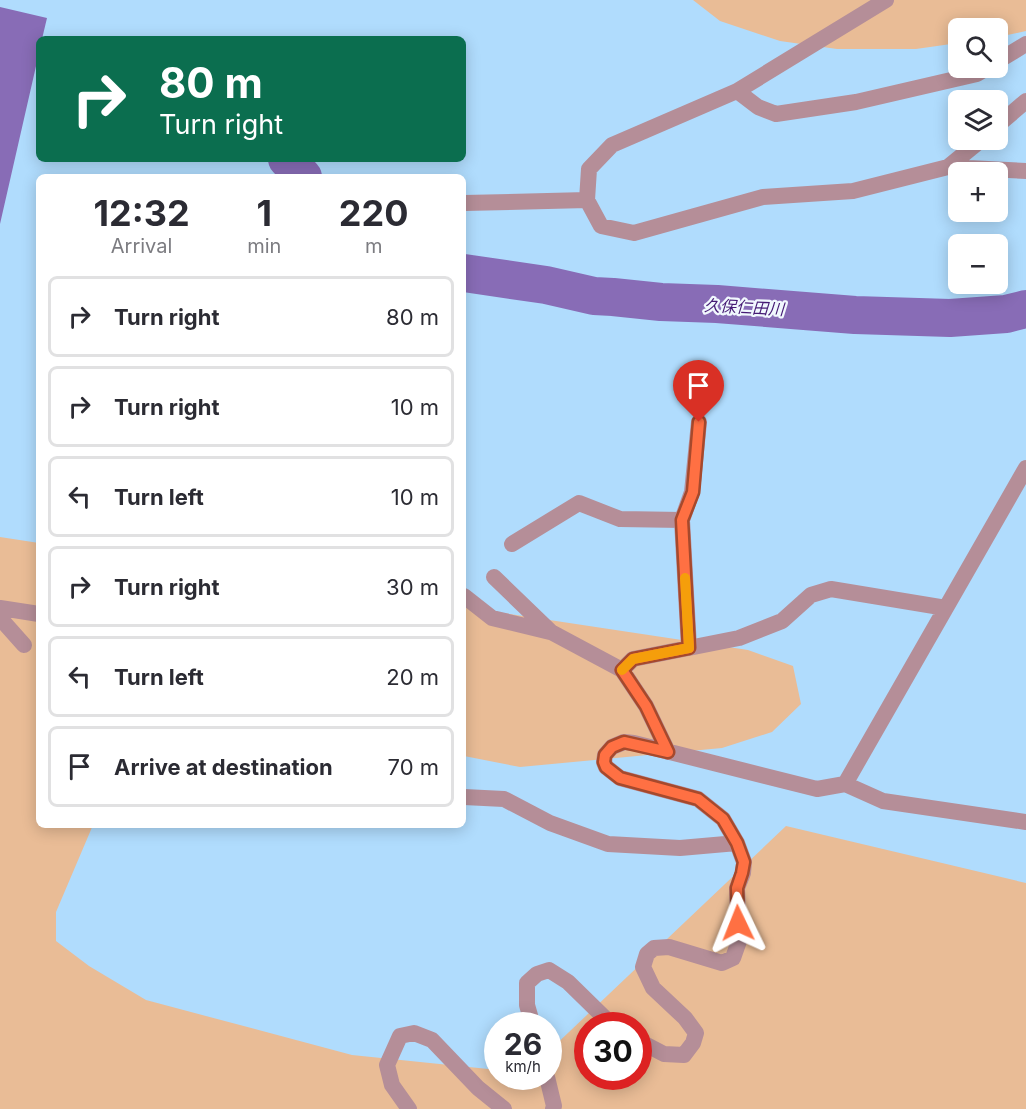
<!DOCTYPE html>
<meta charset="utf-8">
<style>
body{margin:0;font-family:Inter,"Noto Sans JP",sans-serif;background:#f7f7f7;color:#2b2b33;height:100vh;display:flex;flex-direction:column;font-size:22px;white-space:nowrap}
*{box-sizing:border-box;margin:0}
p{font-size:20px;color:#7c7c81}
.icon{flex:none;width:33px;height:33px;fill:none;stroke:currentColor;stroke-width:2;stroke-linecap:round;stroke-linejoin:round}
.map{position:relative;flex:1;overflow:hidden}
.side{position:absolute;left:36px;top:174px;width:430px;height:654px;display:flex;flex-direction:column;background:#fff;border-radius:9px;box-shadow:0 3px 15px #0003}
.side>*{flex:none}
.top-card{position:absolute;left:36px;top:36px;width:430px;height:126px;border-radius:9px;box-shadow:0 3px 15px #0003;background:#0b6e4f;color:#fff;overflow:hidden}
.tools{position:absolute;left:948px;top:18px;display:grid;gap:12px}
.tools a{display:grid;place-items:center;width:60px;height:60px;border-radius:9px;background:#fff;box-shadow:0 3px 15px #0003;font-size:30px}
.speed{position:absolute;left:484px;top:1012px;display:flex;gap:12px;font-size:30px;font-weight:700;text-align:center}
.speed>*{display:grid;place-content:center;width:78px;height:78px;border-radius:50%;background:#fff;box-shadow:0 3px 15px #0003;line-height:1}
.speed small{font-size:15px;font-weight:400}
.speed .limit{border:9px solid #d22;background:#fff;color:#111}
.pin{position:absolute;display:grid;place-items:center;width:51px;height:51px;color:#fff;margin:-62px -26px;border-radius:50% 50% 50% 0;rotate:-45deg;box-shadow:0 0 6px #0007}
.pin .icon{rotate:45deg}
.me{position:absolute;width:66px;margin:-33px;rotate:358deg;stroke-linejoin:round;filter:drop-shadow(0 0 4px #0008)}
.turn{display:flex;align-items:center;gap:21px;height:126px;padding:0 24px;font-size:27px}
.turn .icon{width:78px;height:78px;stroke-width:2.5}
.turn b{display:block;font-size:42px;line-height:51px}
.eta{display:flex;justify-content:space-evenly;align-items:center;height:102px;text-align:center}
.eta b{font-size:36px;font-weight:700;line-height:42px}
ul{padding:0;list-style:none}
li{display:flex;align-items:center;gap:18px;height:81px;margin:0 12px 9px;padding:0 12px;border:3px solid #e1e1e2;border-radius:9px}
li div{flex:1}
li b{display:block;font-size:22px}
li em{font-style:normal}
.map>svg:first-child{display:block}
</style>
<div class="map">
<svg width="1026" height="1109" viewBox="0 0 1026 1109">
<rect width="100%" height="100%" fill="#b0dcfd"/>
<!-- green -->
<path fill="#e9bc96" fill-rule="evenodd" d="M693 0H1026V31L998 37V28H958V43L916 49H837L780 41 720 21Z
M0 537 39 543V825H93L56 912V941L89 966 146 1000 352 1055 498 1070V1077H549V1051L786 826 1026 883V1109H0ZM588 1026H639V1077H588Z
M464 607 748 650 793 666 801 704 772 732 722 748 520 767 464 756Z"/>
<!-- water -->
<path fill="#886cb6" d="M0 7 47 18 42 39H39V53L0 224Z"/>
<g fill="none" stroke-linecap="round" stroke-linejoin="round">
<!-- river -->
<path stroke="#886cb6" stroke-width="38" d="M287 159 303 177
M464 273 546 285 594 296 613 297 661 302 717 304 855 315 950 318 1006 314 1026 309"/>
<!-- minor -->
<path stroke="#b58e98" stroke-width="16" d="M886 0 737 91 612 145 589 169 587 200 601 226 634 233 763 197 853 191 948 167 1026 171
M998 61 1026 44
M737 91 758 107 776 114 856 102 977 74 987 68
M998 125 1026 101
M948 167 981 140
M464 203 587 200
M512 544 579 503 620 519 682 520
M494 577 551 632 622 670
M464 596 492 618 550 632
M0 608 39 614
M0 618 24 645
M689 648 682 520 692 492 699 422
M668 752 646 706 622 670 633 659 739 638 782 621 811 595 831 589 946 608
M845 784 883 801 1026 822
M464 797 504 799 550 823 608 844 680 848 737 843
M533 1026 527 1005V983L537 974 549 970 568 982 613 1026
M639 1041 664 1054 684 1055 693 1043 696 1033 685 1018 653 988 643 967 647 954 654 948 669 947 722 963 733 958 739 941 737 888 743 873 744 862 737 843 723 819 698 799 620 778 606 767 604 762 605 755 612 747 624 742 634 743 817 789 845 784 1026 468
M547 1077 554 1106 553 1109
M409 1109 392 1085 387 1065 400 1036 414 1033 432 1040 478 1088 504 1109"/>
</g>
<g fill="none" stroke-linecap="round" stroke-linejoin="round">
<!-- route casing -->
<g stroke="#a6492c" stroke-width="15">
<path id="route" d="M699 422 693 492 682 520 689 648 633 659 622 670 646 706 668 752 624 742 612 747 605 755 604 762 606 767 620 778 698 799 723 819 737 843 744 862 742 873 737 888 738 923"/>
</g>
<!-- route -->
<use href="#route" stroke="#ff7043" stroke-width="10"/>
<!-- slow -->
<path stroke="#f59e0b" stroke-width="10" d="M622 670 633 659 689 648 685 578"/>
</g>
<g text-anchor="middle" dominant-baseline="central" stroke-width="4.5" stroke-linejoin="round" paint-order="stroke">
<!-- water labels -->
<g font-size="16" font-style="italic" fill="#451a74" stroke="#f1f8fe">
<text transform="translate(744 307) rotate(3)">久保仁田川</text>
</g>
</g>
</svg>
<div class="tools">
<a><svg class="icon" aria-label="search" viewBox="0 0 24 24"><circle cx="10" cy="10" r="6"/><path d="M15 15l6 6"/></svg></a>
<a><svg class="icon" aria-label="layers" viewBox="0 0 24 24"><path d="M12 4l9 5-9 5-9-5zM3 14l9 5 9-5"/></svg></a>
<a>+</a>
<a>−</a>
</div>
<div class="speed"><div>26<small>km/h</small></div><div class="limit">30</div></div>
<div class="pin" style="left:699px;top:422px;background:#d93025"><svg class="icon" aria-label="arrive" viewBox="0 0 24 24"><path d="M6 21V4h12l-3 4 3 4H6"/></svg></div>
<svg class="me" style="left:738px;top:923px" viewBox="-20 -20 40 40"><path d="M0-17L14 15 0 8-14 15z" fill="#ff7043" stroke="#fff" stroke-width="4"/></svg>
<div class="top-card">
<div class="turn"><svg class="icon" aria-label="right" viewBox="0 0 24 24"><path d="M7 20v-9h11M14 6l5 5-5 5"/></svg><div><b>80 m</b>Turn right</div></div>
</div>
<section class="side">
<div class="eta">
<div><b>12:32</b><p>Arrival</p></div>
<div><b>1</b><p>min</p></div>
<div><b>220</b><p>m</p></div>
</div>
<ul>
<li><svg class="icon" aria-label="right" viewBox="0 0 24 24"><path d="M7 20v-9h11M14 6l5 5-5 5"/></svg><div><b>Turn right</b></div><em>80 m</em></li>
<li><svg class="icon" aria-label="right" viewBox="0 0 24 24"><path d="M7 20v-9h11M14 6l5 5-5 5"/></svg><div><b>Turn right</b></div><em>10 m</em></li>
<li><svg class="icon" aria-label="left" viewBox="0 0 24 24"><path d="M17 20v-9H6M10 6l-5 5 5 5"/></svg><div><b>Turn left</b></div><em>10 m</em></li>
<li><svg class="icon" aria-label="right" viewBox="0 0 24 24"><path d="M7 20v-9h11M14 6l5 5-5 5"/></svg><div><b>Turn right</b></div><em>30 m</em></li>
<li><svg class="icon" aria-label="left" viewBox="0 0 24 24"><path d="M17 20v-9H6M10 6l-5 5 5 5"/></svg><div><b>Turn left</b></div><em>20 m</em></li>
<li><svg class="icon" aria-label="arrive" viewBox="0 0 24 24"><path d="M6 21V4h12l-3 4 3 4H6"/></svg><div><b>Arrive at destination</b></div><em>70 m</em></li>
</ul>
</section>
</div>
